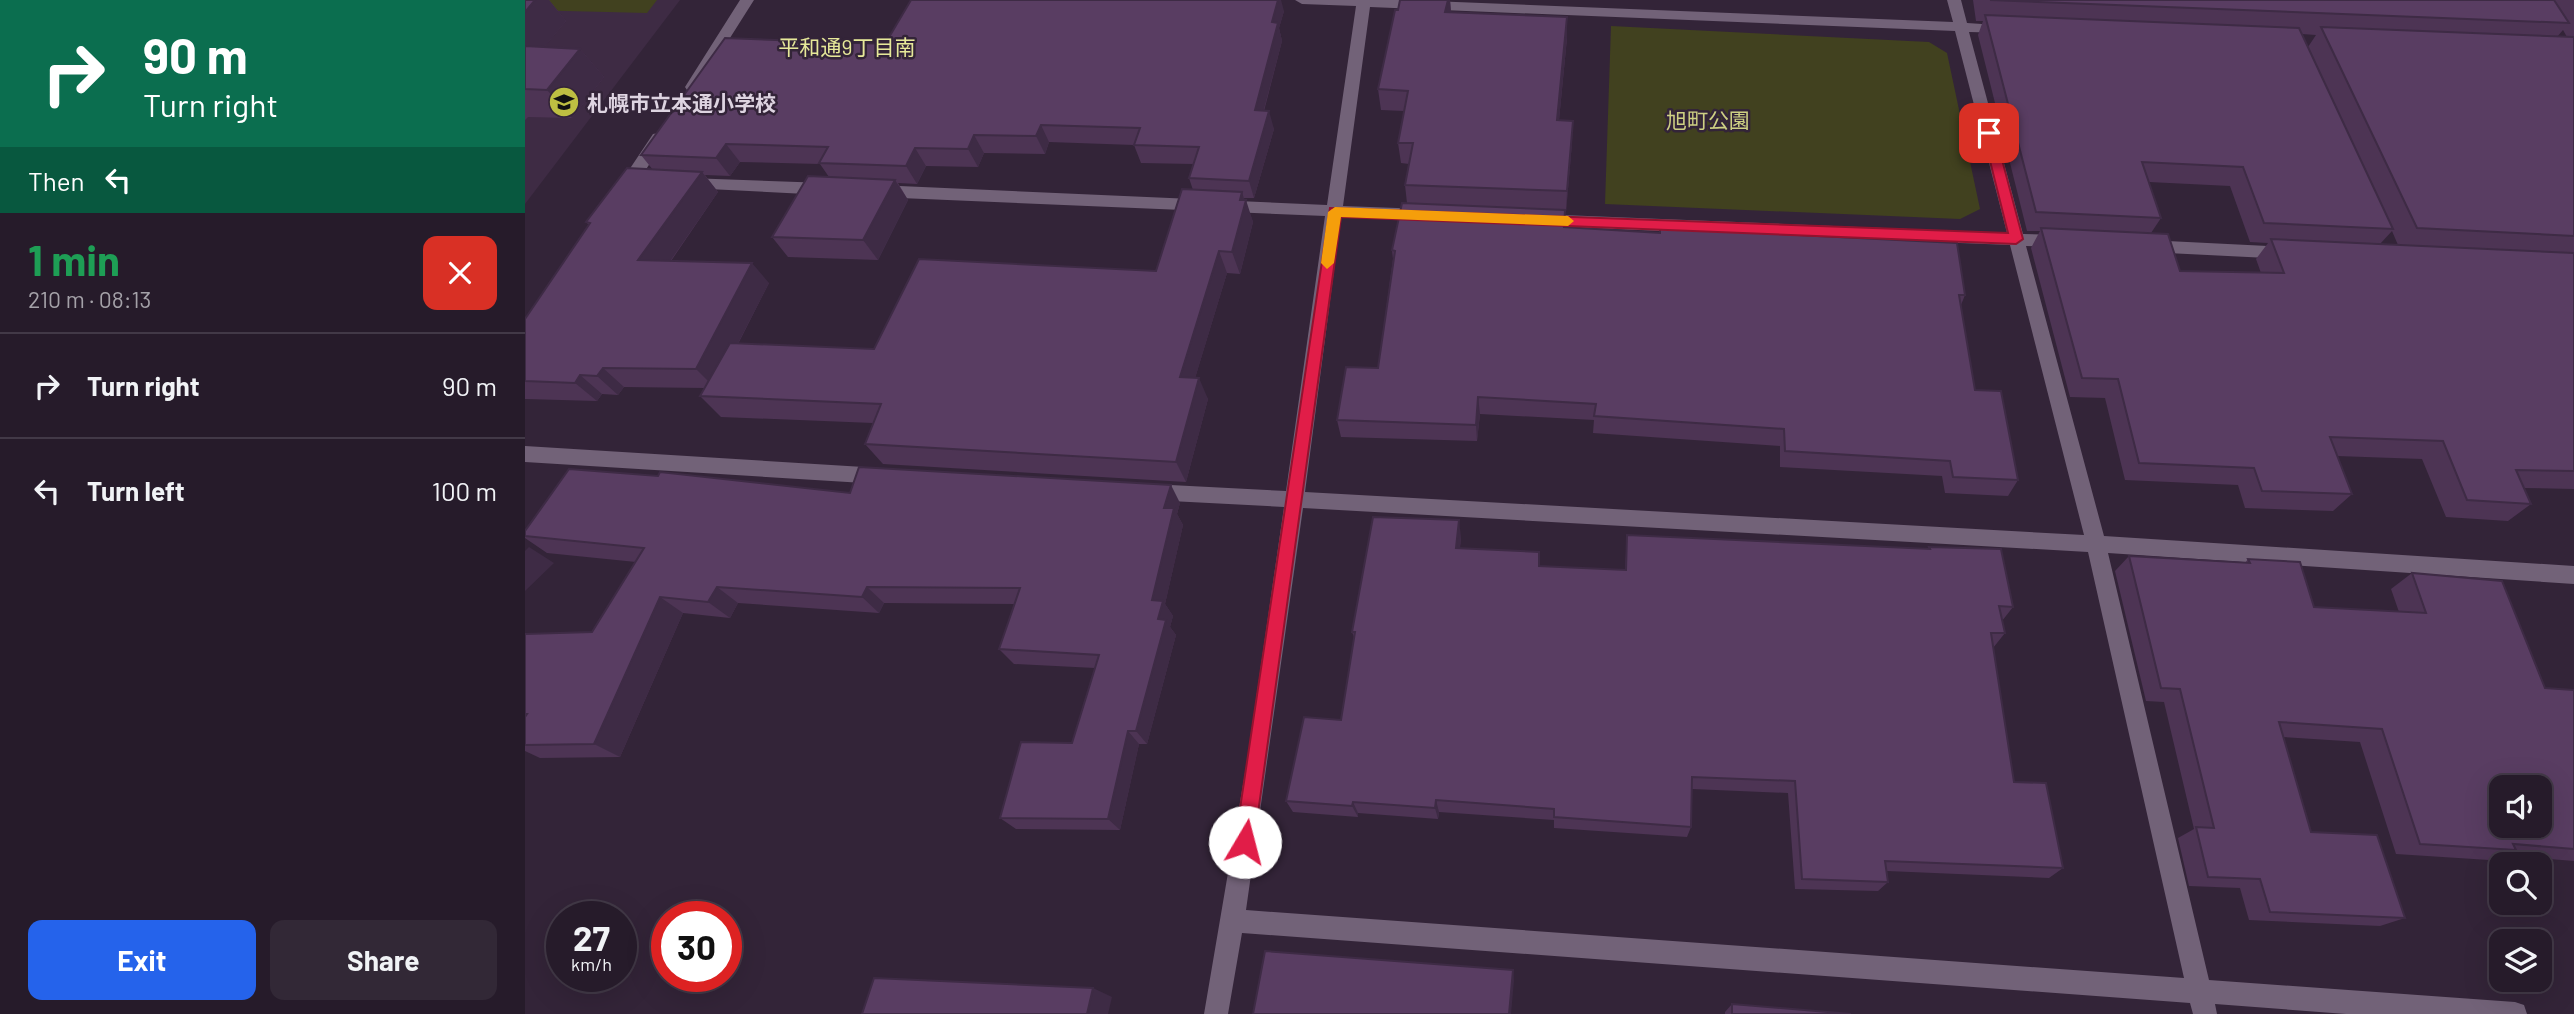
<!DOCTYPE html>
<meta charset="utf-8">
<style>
body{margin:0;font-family:Barlow,"Noto Sans JP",sans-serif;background:#322836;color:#f1f3f6;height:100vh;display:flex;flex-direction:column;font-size:26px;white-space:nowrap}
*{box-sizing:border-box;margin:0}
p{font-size:23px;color:#a4a1a8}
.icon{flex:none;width:38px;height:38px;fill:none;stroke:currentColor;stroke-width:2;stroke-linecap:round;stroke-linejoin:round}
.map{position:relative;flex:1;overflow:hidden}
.drawer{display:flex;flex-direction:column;background:#261b2a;width:525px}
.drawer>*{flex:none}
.hud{background:#0b6e4f;color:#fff;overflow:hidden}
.fabs{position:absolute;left:1964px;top:775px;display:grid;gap:14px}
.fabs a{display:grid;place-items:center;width:63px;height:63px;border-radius:14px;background:#261b2a;box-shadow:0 7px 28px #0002,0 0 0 2px #423947;font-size:35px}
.speed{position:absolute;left:21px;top:901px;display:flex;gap:14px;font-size:35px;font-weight:700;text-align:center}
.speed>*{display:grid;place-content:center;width:91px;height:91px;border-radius:50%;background:#261b2a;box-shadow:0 7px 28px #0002,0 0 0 2px #423947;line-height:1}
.speed small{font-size:18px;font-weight:400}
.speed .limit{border:10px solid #d22;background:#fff;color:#111}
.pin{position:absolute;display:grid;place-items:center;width:60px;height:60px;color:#fff;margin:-30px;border-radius:14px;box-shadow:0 4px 10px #0006}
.me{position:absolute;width:77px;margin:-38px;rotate:8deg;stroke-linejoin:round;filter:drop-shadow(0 0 5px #0008)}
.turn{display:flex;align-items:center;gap:24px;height:147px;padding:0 28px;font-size:32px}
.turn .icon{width:91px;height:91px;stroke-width:2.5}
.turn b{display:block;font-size:49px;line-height:60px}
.then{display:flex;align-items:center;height:66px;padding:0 28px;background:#0003;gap:14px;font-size:26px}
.round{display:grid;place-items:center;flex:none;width:74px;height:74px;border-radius:14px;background:#322836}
.overview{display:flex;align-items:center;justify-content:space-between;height:119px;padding:0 28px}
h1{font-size:42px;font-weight:700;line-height:52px;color:#1e9e55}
.action{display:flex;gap:14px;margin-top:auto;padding:14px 28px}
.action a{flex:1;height:80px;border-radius:14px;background:#2563eb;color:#fff;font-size:28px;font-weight:700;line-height:80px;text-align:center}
.action a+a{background:#322836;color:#f1f3f6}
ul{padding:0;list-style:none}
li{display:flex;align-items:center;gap:21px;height:105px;padding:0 28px;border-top:2px solid #423947}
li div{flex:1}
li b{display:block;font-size:26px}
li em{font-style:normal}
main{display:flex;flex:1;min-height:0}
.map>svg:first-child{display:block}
</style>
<main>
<section class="drawer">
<div class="hud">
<div class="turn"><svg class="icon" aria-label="right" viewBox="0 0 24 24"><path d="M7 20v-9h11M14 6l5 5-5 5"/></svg><div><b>90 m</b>Turn right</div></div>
<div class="then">Then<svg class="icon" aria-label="left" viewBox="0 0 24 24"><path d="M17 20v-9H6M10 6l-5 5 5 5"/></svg></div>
</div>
<div class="overview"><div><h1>1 min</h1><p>210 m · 08:13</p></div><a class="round" style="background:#d93025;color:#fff"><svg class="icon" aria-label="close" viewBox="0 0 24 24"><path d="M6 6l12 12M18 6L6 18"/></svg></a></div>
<ul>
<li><svg class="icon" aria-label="right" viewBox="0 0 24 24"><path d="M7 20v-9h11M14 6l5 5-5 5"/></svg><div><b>Turn right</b></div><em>90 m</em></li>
<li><svg class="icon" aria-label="left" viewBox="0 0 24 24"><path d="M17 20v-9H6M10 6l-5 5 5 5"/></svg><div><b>Turn left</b></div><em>100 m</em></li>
</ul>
<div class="action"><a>Exit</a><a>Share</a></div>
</section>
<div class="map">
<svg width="2049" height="1014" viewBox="0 0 2049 1014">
<rect width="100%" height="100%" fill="#332438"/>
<!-- built -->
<path fill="#3e2b44" d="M0 0H155L0 204Z"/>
<!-- green -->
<path fill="#41411f" d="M0 0H132L122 13 0 10Z
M1086 26 1404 42 1422 53 1455 209 1435 219 1080 204Z"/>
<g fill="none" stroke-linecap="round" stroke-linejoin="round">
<!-- minor -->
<path fill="#726278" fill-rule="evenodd" d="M215 0H229L172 90H162L160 87Z
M770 0H880L1428 22 1422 0H1436L1442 23 1487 26V32L1482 33 1444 32 1498 234 1536 235 1544 241 1536 247 1501 246 1579 536 2049 566V584L1583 553 1684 980 1990 1002 1999 1005 2002 1014H1821L1690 1004 1692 1014H1668L1665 1003 717 933 703 1014H679L722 761 759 507 626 500 619 498 616 492 619 486 626 484 761 491 800 216 352 197 344 191 352 185 802 205 831 6 777 4ZM845 7 1430 31 1482 233 1013 214 1005 220 1013 226 1485 245 1559 535 780 492 816 217 899 221 907 215 899 209 818 206ZM778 508 1563 552 1659 978 721 910Z
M133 133 141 138 106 193H94L92 189 94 185 128 134Z
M163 178 301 183 309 189 301 195 163 188 155 183Z
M1622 240 1763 247 1771 253 1763 259 1622 252 1614 246Z
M0 446 355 468 362 470 364 476 362 482 355 484 0 462Z"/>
</g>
<!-- wall -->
<path fill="#4d3454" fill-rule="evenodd" d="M0 0H24L41 21 19 47 55 49 79 77 47 118 3 117 0 120Z
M925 0 926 12 1042 17V38L1034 120 1047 142 1041 212H1040V227L1440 295 1436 305 1450 390 1493 480 1483 496 1420 493 1417 476 1255 467V446L1068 433 1069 420 955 414 952 441 816 437 812 420 853 368 868 259 867 250 882 203 880 185 884 164 876 163 873 143 879 111 856 110 853 89 873 10Z
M1448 0H2049V489L1999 488 2006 504 1983 521 1921 517 1897 459 1812 456 1827 494 1808 511 1720 508 1713 485 1600 480 1580 398 1545 397 1506 248 1515 231H1502L1453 35 1458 21H1451ZM2038 30 2042 37H2032ZM1777 34 1791 35 1783 47ZM1624 182 1705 186 1725 242 1743 243 1731 259 1736 273 1655 271 1626 233 1636 218ZM1867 231 1873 245 1855 244Z
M759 11 754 28 757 41 739 111 749 129 729 198H719L728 222 715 274 702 273 670 378 683 399 661 482 358 464 340 444 348 423 196 417 175 396 180 388 99 387 93 395 77 394 72 401 0 399V319L64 225 61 222 128 170 116 155 360 44ZM524 142 609 145 616 163 668 164 664 178 668 190 631 271 349 349 213 344 244 283 146 261 193 192 180 175 205 176 215 162 295 164 304 177 247 237 263 257 353 260 383 200 373 183 392 184 401 166 453 167 459 153 520 154Z
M325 493 655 503 652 514 658 525 640 604 648 616 645 627 651 635 622 744H614L595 830 491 829 475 818 547 743 570 668 489 664 474 649 490 604 359 603 354 613 213 603 205 618 158 613 95 757 15 758 0 751V634L67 632 111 562 22 553 0 538V531Z
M1102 535 1403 549 1404 547 1488 607 1477 621 1480 633 1468 648 1489 782 1538 868 1524 878 1362 871 1363 882 1353 891 1270 889 1263 793 1167 789 1166 827 1162 837 1029 828V820L914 812 913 819 833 813V817L768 812 761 801 816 720 829 637 827 632 936 537 935 548 1014 552 1015 566 1100 570Z
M1604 556 1720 563 1723 559 1789 607 1874 612 1866 589 1887 573 2020 688 2049 690V861L1977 855 1964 860 1871 854 1835 742 1758 737 1786 832 1880 918 1855 926 1724 920 1715 888 1664 886 1653 838 1669 829 1639 702 1621 701 1590 571Z
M1207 1004 1326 1014H1200V1012Z"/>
<!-- shaded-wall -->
<path fill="#3e2b45" d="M10 0H24L41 21 0 70V12Z
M753 0H756L759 11 754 28 757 41 734 128 730 110 747 22Z
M923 0H925L926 13 920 12Z
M1042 17V38L1032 141V120Z
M55 49 79 77 47 118 22 90Z
M744 111 749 129 729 198 724 181Z
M1048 121 1047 142 1041 212 1042 191Z
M516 125 524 142 520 154 511 136Z
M449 135 459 153 453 167 443 149Z
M201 144 215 162 205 176 191 158Z
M390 148 401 166 392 184 381 166Z
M177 172 193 192 132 280 113 260Z
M370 180 383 200 353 260 338 240Z
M717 192 720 202 721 200 728 222 715 274 707 252 715 200Z
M694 251 702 273 664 398 655 377Z
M227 263 244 283 190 388 171 369Z
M78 368 99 387 93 395 72 376Z
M55 375 77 394 72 401 50 383Z
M674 378 683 399 661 482 651 462Z
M953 397 955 414 952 441 951 425Z
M646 485 655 503 652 514 658 525 640 604 648 616 645 627 651 635 622 744 611 731 633 619 627 600 639 508Z
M934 520 936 537 933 564 931 548Z
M4 547 29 563 0 591V551Z
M192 587 213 603 205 618 183 602Z
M342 587 359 603 354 613 337 597Z
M135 597 158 613 95 757 69 744Z
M603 731 614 744 595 830 583 819Z
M911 800 914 812 913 819 910 808Z
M828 802 833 813V817L827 806Z
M988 970 989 980 986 1014H984Z
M568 988 587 997 583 1014H562Z"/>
<!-- building -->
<path fill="#593d62" stroke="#3e2b45" stroke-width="2" fill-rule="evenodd" d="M0 0H10L0 12Z
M386 0H753L747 22 753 23 730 110 744 111 724 181 664 178 674 147 609 145 615 128 516 125 511 136 449 135 443 149 390 148 381 166 294 163 303 147 201 144 191 158 116 155 200 38 360 44Z
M875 0H923L920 12 1042 17 1032 120 1048 121 1042 191 880 185 888 143H873L883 91 853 89 870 10H873Z
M1465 0H2029L2044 23Z
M1460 15 1774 28 1868 229 1739 223 1718 167 1617 162 1636 218 1511 212Z
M1796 27 2049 37V236L1892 228Z
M0 46 55 49 22 90 0 89Z
M102 168 177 172 113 260 227 263 171 369 78 368 72 376 55 375 50 383 0 381V319L65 223 61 222Z
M283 176 370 180 338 240 247 237Z
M657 189 717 192 715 200H721L707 252 694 251 655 377 674 378 651 462 340 444 356 404 175 396 205 343 349 349 394 259 631 271Z
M877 203 1040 210 1039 227 1135 233V228L1432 243 1440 295H1434L1450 390 1476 391 1493 480 1428 477 1425 461 1260 451 1259 429 1069 416 1071 404 953 397 951 425 812 420 821 367 853 368 870 251 867 250Z
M1516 228 1643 234 1655 271 1759 273 1746 239 2049 253V471L1991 470 2006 504 1942 500 1918 441 1805 437 1827 494 1737 491 1729 468 1614 463 1593 379 1557 378Z
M334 467 646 485 639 508H649L627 600 638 601 633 619 641 620 611 731H603L583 819 475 818 496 742 547 743 574 655 474 649 495 588 342 587 337 597 192 587 183 602 135 597 69 744 0 745V717L2 714H0V634L67 632 119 548 0 536V531L44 469 133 476 135 472 325 493Z
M848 517 934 520 931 548 1014 552V566L1101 570 1102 535 1405 549 1404 547 1476 549 1488 607 1474 606 1480 633H1466L1489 782 1521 783 1538 868 1360 861 1363 882 1277 879 1270 781 1167 777 1166 827 1029 817V809L911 800 910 808 828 802 827 806 761 801 779 717 816 720 830 632H827Z
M1604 556 1725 563 1723 559 1775 562 1789 607 1901 613 1887 573 1977 581 2020 688 2049 690V849L1988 844 1991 850 1895 844 1857 729 1754 722 1786 832 1852 835 1880 918 1745 912 1735 879 1683 877 1671 827 1689 828 1655 689 1636 688ZM1976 788H2014V826H1976Z
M740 951 988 970 984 1014H728Z
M349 978 568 988 562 1014H337Z
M1207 1004 1326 1014H1207Z"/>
<!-- route -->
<path fill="#e11d48" stroke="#92132f" stroke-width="2" d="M1464 128 1470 133 1498 239 1491 244 816 217 729 842 726 849 720 852 713 849 710 842 805 208 1483 233 1458 133Z"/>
<!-- slow -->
<path fill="#f59e0b" d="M810 207 1043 216 1049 221 1043 226 816 217 809 263 802 269 796 263 803 212Z"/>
<!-- icons -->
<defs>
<g id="school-disc" transform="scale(1.575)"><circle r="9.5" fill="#bebf42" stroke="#332438"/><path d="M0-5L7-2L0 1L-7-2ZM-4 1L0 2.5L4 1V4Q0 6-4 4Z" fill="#111"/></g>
</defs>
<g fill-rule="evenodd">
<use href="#school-disc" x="39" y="102"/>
</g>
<g text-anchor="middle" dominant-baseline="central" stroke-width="5" stroke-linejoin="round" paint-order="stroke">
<!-- far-neighbourhood labels -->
<g font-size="21" fill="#e6e899" stroke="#332438">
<text x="322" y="46">平和通9丁目南</text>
</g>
<!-- far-poi labels -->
<g font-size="21" font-weight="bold" fill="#ded4e1" stroke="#332438" text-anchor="start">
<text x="62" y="102">札幌市立本通小学校</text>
</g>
<!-- far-park labels -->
<g font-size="21" fill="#ced083" stroke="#332438">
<text x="1183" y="119">旭町公園</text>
</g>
</g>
</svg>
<div class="fabs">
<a><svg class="icon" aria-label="sound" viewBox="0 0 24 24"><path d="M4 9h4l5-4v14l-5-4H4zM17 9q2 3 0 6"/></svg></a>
<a><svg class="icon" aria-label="search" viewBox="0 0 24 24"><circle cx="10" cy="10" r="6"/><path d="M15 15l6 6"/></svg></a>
<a><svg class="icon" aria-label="layers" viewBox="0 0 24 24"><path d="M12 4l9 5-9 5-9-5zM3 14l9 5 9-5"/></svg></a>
</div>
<div class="speed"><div>27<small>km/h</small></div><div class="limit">30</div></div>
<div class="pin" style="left:1464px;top:133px;background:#d93025"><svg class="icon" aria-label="arrive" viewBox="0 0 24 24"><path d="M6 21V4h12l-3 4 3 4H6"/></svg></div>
<svg class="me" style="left:720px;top:842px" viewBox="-20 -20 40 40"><circle r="19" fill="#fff"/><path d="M0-13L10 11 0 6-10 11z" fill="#e11d48"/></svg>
</div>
</main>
